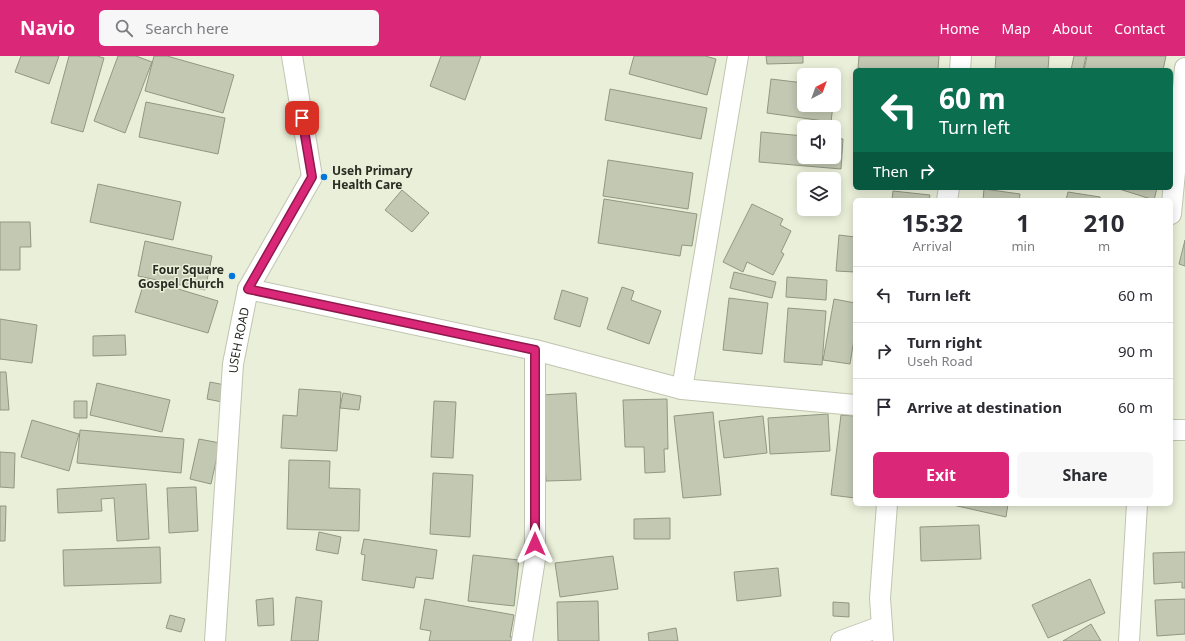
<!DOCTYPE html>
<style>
body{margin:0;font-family:"Noto Sans",sans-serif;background:#f7f7f7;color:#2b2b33;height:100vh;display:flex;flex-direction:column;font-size:15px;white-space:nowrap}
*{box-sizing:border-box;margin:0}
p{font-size:13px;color:#7c7c81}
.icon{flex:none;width:22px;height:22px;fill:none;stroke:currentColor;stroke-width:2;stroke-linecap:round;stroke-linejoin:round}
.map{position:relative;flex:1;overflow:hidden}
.details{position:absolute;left:853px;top:142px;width:320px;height:308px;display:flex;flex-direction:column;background:#fff;border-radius:6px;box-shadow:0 2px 10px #0003}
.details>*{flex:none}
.guide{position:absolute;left:853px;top:12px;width:320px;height:122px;border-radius:6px;box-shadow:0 2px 10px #0003;background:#0b6e4f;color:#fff;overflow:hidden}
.needle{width:26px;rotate:41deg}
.controls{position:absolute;left:797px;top:12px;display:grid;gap:8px}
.controls a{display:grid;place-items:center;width:44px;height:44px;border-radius:6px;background:#fff;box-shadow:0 2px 10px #0003;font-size:20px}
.pin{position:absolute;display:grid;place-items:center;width:34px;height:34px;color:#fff;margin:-17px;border-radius:8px;box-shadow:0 2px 6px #0006}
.me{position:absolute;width:44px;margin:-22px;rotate:0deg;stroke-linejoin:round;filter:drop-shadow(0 0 3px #0008)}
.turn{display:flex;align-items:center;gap:14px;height:84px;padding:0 20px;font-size:18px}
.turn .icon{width:52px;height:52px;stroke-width:2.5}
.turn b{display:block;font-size:28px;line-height:34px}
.then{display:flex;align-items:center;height:38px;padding:0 20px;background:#0003;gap:8px;font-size:15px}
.eta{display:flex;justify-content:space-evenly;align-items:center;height:68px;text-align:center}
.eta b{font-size:24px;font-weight:700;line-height:28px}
.action{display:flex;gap:8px;margin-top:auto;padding:8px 20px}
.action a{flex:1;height:46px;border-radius:6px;background:#db2777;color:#fff;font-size:16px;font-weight:700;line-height:46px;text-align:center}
.action a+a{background:#f7f7f7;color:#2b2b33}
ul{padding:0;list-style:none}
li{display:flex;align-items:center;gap:12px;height:56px;padding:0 20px;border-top:1px solid #e1e1e2}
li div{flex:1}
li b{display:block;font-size:15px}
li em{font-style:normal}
header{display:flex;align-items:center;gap:24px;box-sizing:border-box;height:56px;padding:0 20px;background:#db2777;color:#fff}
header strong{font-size:19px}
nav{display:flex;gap:22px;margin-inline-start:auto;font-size:14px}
.search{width:280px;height:36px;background:#f7f7f7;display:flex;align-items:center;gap:10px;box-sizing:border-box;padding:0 14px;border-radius:6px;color:#7c7c81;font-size:15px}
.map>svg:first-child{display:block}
</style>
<header>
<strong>Navio</strong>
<div class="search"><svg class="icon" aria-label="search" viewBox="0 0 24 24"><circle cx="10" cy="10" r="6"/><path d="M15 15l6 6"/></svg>Search here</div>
<nav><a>Home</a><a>Map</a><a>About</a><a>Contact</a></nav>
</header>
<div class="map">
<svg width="1185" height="585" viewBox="0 0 1185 585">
<rect width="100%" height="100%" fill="#eaefd9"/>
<!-- building -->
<path fill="#c2c8b2" stroke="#929782" d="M21 0H59L49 28 15 16Z
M69 0H97L104 2 83 76 51 67Z
M118 0H136L152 6 125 77 94 65Z
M154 0H167L234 19 223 57 145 35Z
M441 0H481L465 44 430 30Z
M634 0H705L716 3 707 39 629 18Z
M766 0H803V7L767 8Z
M859 0H939L938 14H872L858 12Z
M996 0H1049L1048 14H995Z
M1074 0H1086L1083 14H1071Z
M1087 0H1166L1163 14H1084Z
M771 23 804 27V49H833L831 66 767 57Z
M610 33 707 52 701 83 605 64Z
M146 46 225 62 218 98 139 81Z
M761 76 804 80V101H834V82L843 83 841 113 759 106Z
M608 104 693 117 688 153 603 140Z
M98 128 181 146 173 184 90 166Z
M1116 132H1157L1154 144Z
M984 133 1020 138 1019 144H983Z
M402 134 429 157 412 176 385 154Z
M893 135 930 139 929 144H892Z
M1068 136 1100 141V144H1066Z
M604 143 697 158 692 190 682 189 680 200 598 187Z
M752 148 783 163 780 169 791 175 781 196 784 198 773 219 747 206 743 216 723 206Z
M0 166H30L31 191H20V214H0Z
M839 179 855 181V216L836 215Z
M1185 184V210L1179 208Z
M145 185 212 200 205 234 138 220Z
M734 216 776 226 772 242 730 232Z
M787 221 827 224 826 244 786 241Z
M145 223 218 245 208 277 135 256Z
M622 231 634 235 631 244 661 255 649 288 607 273Z
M562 234 588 242 580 271 554 263Z
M729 242 768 247 762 298 723 294Z
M834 243 855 247V277L850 308 823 304Z
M788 252 826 255 822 309 784 306Z
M0 263 37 269 32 307 0 303Z
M125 279 126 299 93 300V280Z
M0 316H6L9 354H0Z
M210 326 225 329 222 346 207 343Z
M97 327 170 344 162 376 90 359Z
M299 333 341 336 337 395 281 392 283 359 297 360Z
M343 337 361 340 359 354 340 352Z
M576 337 581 424 546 425 541 339Z
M667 343 668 393H664L665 416 645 417 644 391H625L623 344Z
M74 345H87V362H74Z
M434 345 456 346 453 402 431 401Z
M713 356 721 439 683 442 674 360Z
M828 358 830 395 770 398 768 362Z
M841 359 855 360V442L831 439Z
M763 360 767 397 724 402 719 365Z
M32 364 79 378 69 415 21 401Z
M80 374 184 383 181 417 77 407Z
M199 383 220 387 211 428 190 423Z
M0 396 15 397 14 432 0 431Z
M289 404 330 405 329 432 360 433 359 475 287 473Z
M433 417 473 419 470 481 430 478Z
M146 428 149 483 117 485 114 442 101 443 102 455 58 457 57 433Z
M196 431 198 475 169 477 167 432Z
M954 448H1008L1006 461 953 449Z
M0 450H6L5 485H0Z
M670 462V483H634V463Z
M979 469 981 503 921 505 920 471Z
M319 476 341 481 338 498 316 494Z
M364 483 437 494 433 523 416 521 414 532 362 524 365 499 361 498Z
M160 491 161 527 64 530 63 494Z
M1185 496V532H1182V526L1154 528 1153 497Z
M473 499 519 504 514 550 468 545Z
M613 500 618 533 560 541 555 507Z
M778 512 781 540 737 545 734 516Z
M1090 523 1105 557 1048 582 1032 549Z
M296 541 322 545 318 585H291Z
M273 542 274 569 258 570 256 544Z
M425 543 514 559 510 581H512L511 585H429L431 575 420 573Z
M1185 543V578L1157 580 1155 544Z
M598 545 599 585H558L557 546Z
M833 546 849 547V561L833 560Z
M170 559 185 563 181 576 166 572Z
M1091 568 1101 585H1063Z
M676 572 678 585H649L648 577Z"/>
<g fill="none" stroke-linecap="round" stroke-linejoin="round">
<!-- street casing -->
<g stroke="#c0c5b0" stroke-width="22">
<g id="street">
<path d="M960 14 961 0"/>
<path d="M947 144 949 132"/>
<path d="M1171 158 1185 12"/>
<path d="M248 233 535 294V503L522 585"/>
<path d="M535 294 682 333 855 349"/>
<path d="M682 333 738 0"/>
<path d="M1171 374H1185"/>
<path id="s1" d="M215 585 233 308 248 233 312 121 292 0"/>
<path d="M841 585 882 570"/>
<path d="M883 585 880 542 887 448"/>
<path d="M1129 585 1137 448"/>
</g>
</g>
<!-- street -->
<use href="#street" stroke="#fff" stroke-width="20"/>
</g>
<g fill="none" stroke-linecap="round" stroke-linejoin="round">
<!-- route casing -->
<g stroke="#8e194d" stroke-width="10">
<path id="route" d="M302 62 312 121 248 233 535 294V488"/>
</g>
<!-- route -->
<use href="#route" stroke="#db2777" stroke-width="7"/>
</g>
<!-- markers -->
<g fill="#0275dc" stroke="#eaefd9" stroke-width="1.5">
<circle cx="324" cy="121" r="4"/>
<circle cx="232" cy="220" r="4"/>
</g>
<g text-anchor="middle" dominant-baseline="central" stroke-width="3" stroke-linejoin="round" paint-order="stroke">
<!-- poi labels -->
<g font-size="12" font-weight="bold" fill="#2a2c23" stroke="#eaefd9" text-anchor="start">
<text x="332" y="114">Useh Primary<tspan x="332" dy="14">Health Care</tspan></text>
<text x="224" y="213" text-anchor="end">Four Square<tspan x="224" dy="14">Gospel Church</tspan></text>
</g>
<!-- street labels -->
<g font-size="12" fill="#2a2c23" stroke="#eaefd9">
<text stroke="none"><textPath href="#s1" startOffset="302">USEH ROAD</textPath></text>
</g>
</g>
</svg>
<div class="controls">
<a><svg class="needle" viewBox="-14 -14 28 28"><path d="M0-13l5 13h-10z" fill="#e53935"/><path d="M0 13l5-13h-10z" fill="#7c7c81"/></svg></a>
<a><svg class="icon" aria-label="sound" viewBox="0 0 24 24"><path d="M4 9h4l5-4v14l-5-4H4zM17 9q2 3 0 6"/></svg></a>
<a><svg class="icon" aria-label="layers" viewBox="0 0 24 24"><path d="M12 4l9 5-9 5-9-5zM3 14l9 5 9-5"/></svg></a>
</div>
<div class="pin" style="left:302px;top:62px;background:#d93025"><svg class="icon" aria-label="arrive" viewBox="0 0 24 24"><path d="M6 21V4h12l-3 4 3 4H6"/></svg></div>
<svg class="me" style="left:535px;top:488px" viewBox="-20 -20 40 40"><path d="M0-17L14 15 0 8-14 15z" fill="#db2777" stroke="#fff" stroke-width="4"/></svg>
<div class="guide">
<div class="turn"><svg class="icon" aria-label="left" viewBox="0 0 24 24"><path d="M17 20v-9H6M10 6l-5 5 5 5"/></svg><div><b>60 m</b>Turn left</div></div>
<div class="then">Then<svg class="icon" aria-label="right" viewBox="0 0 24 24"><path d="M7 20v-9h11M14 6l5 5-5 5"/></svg></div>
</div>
<section class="details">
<div class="eta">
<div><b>15:32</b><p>Arrival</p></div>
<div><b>1</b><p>min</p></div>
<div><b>210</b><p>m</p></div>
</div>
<ul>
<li><svg class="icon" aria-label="left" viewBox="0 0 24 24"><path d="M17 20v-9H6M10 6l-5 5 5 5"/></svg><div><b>Turn left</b></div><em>60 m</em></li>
<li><svg class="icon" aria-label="right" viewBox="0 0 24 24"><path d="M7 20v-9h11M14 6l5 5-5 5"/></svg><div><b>Turn right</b><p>Useh Road</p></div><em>90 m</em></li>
<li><svg class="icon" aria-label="arrive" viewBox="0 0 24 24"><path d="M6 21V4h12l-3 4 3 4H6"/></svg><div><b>Arrive at destination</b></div><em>60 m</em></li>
</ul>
<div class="action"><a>Exit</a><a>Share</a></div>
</section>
</div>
